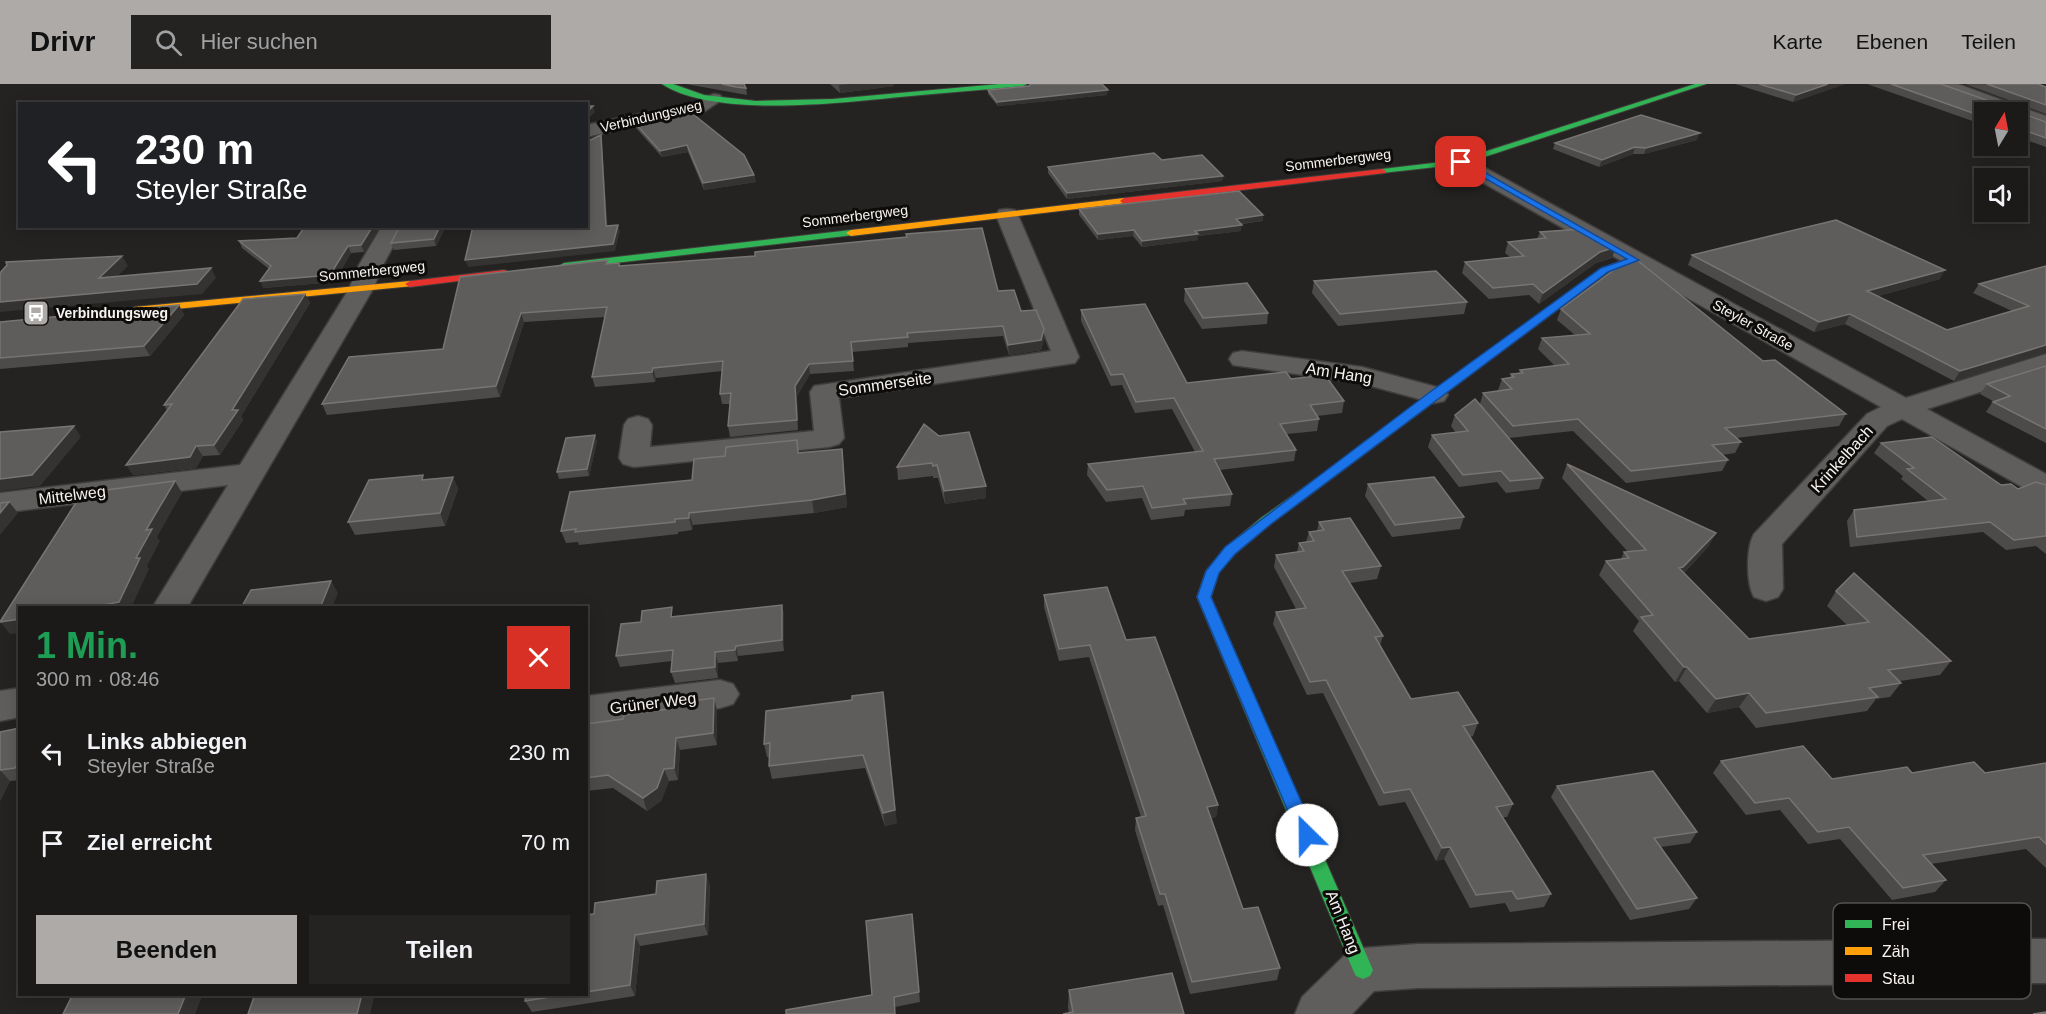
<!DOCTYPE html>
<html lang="de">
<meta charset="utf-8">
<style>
body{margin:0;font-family:Arial,sans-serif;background:#252322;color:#f1f3f6;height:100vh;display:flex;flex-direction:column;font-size:22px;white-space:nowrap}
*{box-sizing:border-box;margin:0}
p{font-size:20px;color:#a0a1a2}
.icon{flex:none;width:33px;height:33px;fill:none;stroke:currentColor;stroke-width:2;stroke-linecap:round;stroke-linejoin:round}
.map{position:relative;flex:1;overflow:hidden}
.sheet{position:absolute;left:18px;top:522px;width:570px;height:390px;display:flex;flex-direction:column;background:#1c1a19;border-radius:0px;box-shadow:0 3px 15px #0003,0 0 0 2px #3a3838}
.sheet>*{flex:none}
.top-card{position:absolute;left:18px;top:18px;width:570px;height:126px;border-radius:0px;box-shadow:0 3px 15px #0003,0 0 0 2px #3a3838;background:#202124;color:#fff;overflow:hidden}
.needle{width:39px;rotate:10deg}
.tools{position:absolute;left:1974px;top:18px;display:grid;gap:12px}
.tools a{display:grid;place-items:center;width:54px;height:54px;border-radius:0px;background:#1c1a19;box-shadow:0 3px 15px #0003,0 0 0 2px #3a3838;font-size:30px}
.pin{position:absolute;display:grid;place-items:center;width:51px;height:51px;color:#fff;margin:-26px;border-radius:12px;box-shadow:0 3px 9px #0006}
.me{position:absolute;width:66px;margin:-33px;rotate:337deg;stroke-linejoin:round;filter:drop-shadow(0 0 4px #0008)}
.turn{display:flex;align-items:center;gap:21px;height:126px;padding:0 18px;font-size:27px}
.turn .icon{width:78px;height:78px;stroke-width:2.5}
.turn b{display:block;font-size:42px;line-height:51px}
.round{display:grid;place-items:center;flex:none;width:63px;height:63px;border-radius:0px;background:#252322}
.summary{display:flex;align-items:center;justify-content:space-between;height:102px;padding:0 18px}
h1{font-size:36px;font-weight:700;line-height:45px;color:#1e9e55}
.cta{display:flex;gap:12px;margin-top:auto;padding:12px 18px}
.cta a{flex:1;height:69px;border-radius:0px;background:#adaaa8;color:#111;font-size:24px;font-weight:700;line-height:69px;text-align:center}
.cta a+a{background:#252322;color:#f1f3f6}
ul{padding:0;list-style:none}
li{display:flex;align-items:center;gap:18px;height:90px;padding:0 18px}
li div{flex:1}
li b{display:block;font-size:22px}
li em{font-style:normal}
header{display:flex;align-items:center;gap:36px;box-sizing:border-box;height:84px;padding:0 30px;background:#adaaa8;color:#111}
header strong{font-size:28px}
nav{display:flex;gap:33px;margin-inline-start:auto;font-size:21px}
.search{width:420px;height:54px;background:#252322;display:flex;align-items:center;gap:15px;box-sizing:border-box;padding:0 21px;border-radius:0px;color:#a0a1a2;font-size:22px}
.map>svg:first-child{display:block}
</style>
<header>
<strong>Drivr</strong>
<div class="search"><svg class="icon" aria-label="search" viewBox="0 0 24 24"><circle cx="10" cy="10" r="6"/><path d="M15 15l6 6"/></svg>Hier suchen</div>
<nav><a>Karte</a><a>Ebenen</a><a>Teilen</a></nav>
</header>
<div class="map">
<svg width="2046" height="930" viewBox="0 0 2046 930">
<rect width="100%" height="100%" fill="#252321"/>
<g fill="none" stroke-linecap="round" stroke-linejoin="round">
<!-- street casing -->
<g stroke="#403e3c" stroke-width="3">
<path id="street" d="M1933 0H1958L2046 32V44L2018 34V28H2003L1936 4Z
M714 10 720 11 723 15 705 27 586 53V41L693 19Z
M1460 72 1467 74 1906 314 2046 270V287L1927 325 2046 390V412L2035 410 1902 335 1887 342 1782 460 1783 505 1778 513 1766 517 1754 513C1746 500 1746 463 1754 450L1867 330 1881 323 1453 82 1450 78 1453 74Z
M1007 125 1015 126 1018 131 1079 273 1075 279 839 314 844 354 839 360 829 363 634 383 623 380 619 374 624 341 628 335 638 332 648 335 652 341 650 363 814 347 810 308 814 302 1051 267 996 131 999 126Z
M382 142H404L383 181 373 205 187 524H152L228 401 0 429V409L240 381 349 205 359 181Z
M1242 267 1362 283 1444 305 1448 311 1444 317 1434 319 1360 299 1233 281 1229 275 1233 269Z
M720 596 733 600 739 610 733 620 720 624 586 642V612Z
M20 604V633L0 637V607Z
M2046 855V899L1418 904 1374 907 1352 930H1295L1302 913 1346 870 1363 864 1418 860Z"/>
</g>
<!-- fast casing -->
<g stroke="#403e3c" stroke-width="2">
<path id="fast" d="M662 0H673L704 11 756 17 833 15 999 0H1027L1023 2C982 6 941 9 900 13 840 19 713 34 662 0Z
M1695 0H1706L1463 80 1382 89 1378 87 1382 85 1459 76Z
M851 146 856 149 854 151 564 185 559 182 564 179Z
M1362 362 1366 363 1368 366 1366 369 1271 440 1235 470 1219 488 1211 513 1373 886 1370 892 1363 895 1356 892 1353 886 1197 513 1206 487 1225 464 1261 434Z"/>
</g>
<!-- slow casing -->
<g stroke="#403e3c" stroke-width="2">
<path id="slow" d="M1124 114 1128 117 1127 119 851 152 846 149 851 146Z
M410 197 413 198V202L134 229 129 226 134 223Z"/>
</g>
<!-- jam casing -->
<g stroke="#403e3c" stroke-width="2">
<path id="jam" d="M1382 85 1386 87 1385 89 1124 120 1120 117 1124 114Z
M1635 173 1638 174V178L1608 188 1366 369H1358L1356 366 1358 363 1602 184Z
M504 186 507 187V191L410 203 405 200 410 197Z"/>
</g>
<!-- street -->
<use href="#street" fill="#605e5c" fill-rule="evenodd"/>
<!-- fast -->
<use href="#fast" fill="#30b455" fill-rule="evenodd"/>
<!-- slow -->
<use href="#slow" fill="#ff9f0a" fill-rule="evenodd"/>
<!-- jam -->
<use href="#jam" fill="#e5322d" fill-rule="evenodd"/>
</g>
<!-- wall -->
<path fill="#4d4b49" d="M686 0H744L746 4 747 11Z
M830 0H894V2L840 9Z
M1735 0H1845L1793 18Z
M1867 0H1941L2046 38V63L2018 53V28H1984V41Z
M1965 0H2038L2046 3V30Z
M988 6 1107 11 998 22 988 10Z
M634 38 754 91 756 98 704 106 688 68 662 73 636 44Z
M1697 56 1644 70H1633L1599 83 1553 65 1555 59Z
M1048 83 1223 92 1222 97 1067 115 1048 89Z
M1079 125 1263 131V137L1241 140V147L1198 152V156L1142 163 1133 152 1098 156 1079 131Z
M305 142H380L364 168 351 169 334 198 263 204 269 185 242 164 239 157 297 154Z
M446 142 436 162 394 166 391 159Z
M1540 148 1612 174 1596 179 1539 220 1529 211 1489 215 1462 189 1465 178 1510 173 1505 169 1508 158 1537 155Z
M1692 171 1940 195 1878 212 1947 246 2012 227 1973 209 1979 200 2046 182V269L1954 297 1845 240 1814 248 1688 181Z
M619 179 620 182 998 207 1021 227 1044 255 1041 266 1009 271 1003 252 908 259V263L852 268 854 287 810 290 797 312 798 346 730 353 728 342 730 320H722L720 310 722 287 656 294 655 298 595 303 592 293 605 233 524 238 500 313 327 331 322 320 443 265 609 180Z
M1314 197 1467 218 1464 230 1338 242 1312 209Z
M1185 205 1268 229 1267 240 1202 245 1184 217Z
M305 210 310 219 241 332 243 336 220 371 203 372 196 384 133 391 167 326 164 321Z
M179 221 184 231 150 272 0 285V238Z
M1561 225 1763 277 1846 330 1839 342 1736 354 1741 358 1735 369 1722 371 1728 376 1722 387 1626 399 1573 347 1509 354 1543 394 1539 405 1506 409 1497 398 1459 403 1428 363 1432 351 1456 349 1451 342 1455 331 1480 320 1483 309 1499 307 1498 306 1502 295 1510 294 1511 290 1519 289 1520 286 1555 282 1538 265 1542 254 1575 251 1557 236Z
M1081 226 1187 299 1291 295 1344 317 1342 329 1317 332 1319 335 1317 347 1287 350 1296 366 1294 377 1220 386 1232 410 1230 422 1185 426 1184 432 1151 436 1142 414 1106 418 1087 391 1088 380 1195 368 1172 325 1135 329 1122 301 1111 302 1081 237Z
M2046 282V359L1986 328 1993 317 1980 310 1987 300Z
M924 340 986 402V414L945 420 938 394H933V392L898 396 897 383Z
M597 357 589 392 559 395 557 388Z
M1881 359 2001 401 2018 405 2046 401V470L2036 462 2006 466 1983 448 1850 463 1847 437 1854 426 1928 417 1901 395 1903 392 1874 369Z
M842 365 847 423 814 429 693 441 692 446 678 448V450L579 461 578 458 566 459 561 447 692 396 799 369Z
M1567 380 1716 449 1708 463 1684 489 1749 555 1847 541 1827 522 1836 507 1951 577 1940 591 1900 597 1901 599 1890 613 1876 615 1867 627 1756 644 1739 623 1707 629 1679 597 1675 598 1633 547 1639 537 1599 491 1606 477 1621 475 1624 468H1628L1562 394Z
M453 393 458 405 445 442 355 451 348 438 425 395Z
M1368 400 1464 433 1460 445 1392 453 1365 412Z
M1319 438 1381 482 1377 495 1350 499 1383 552 1380 561 1411 615 1478 639 1473 652 1470 653 1513 720 1507 733H1503L1551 810 1544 823 1510 828 1505 819 1470 824 1444 775 1436 777 1405 718 1379 722 1323 609 1307 611 1273 540 1276 528 1296 525 1274 483 1276 471 1297 468 1299 459 1306 458 1309 448 1317 447Z
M1044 511 1126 556 1218 721 1216 733 1211 734 1243 825 1280 884 1277 896 1190 910 1163 821 1158 822 1135 746 1136 734 1141 733 1089 573 1059 577 1044 523Z
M782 521 784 531V567L738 572V577L718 579V594L675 599 671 588 672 577 620 583 616 572 641 538 674 532Z
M714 614 717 627V661L680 666 678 696 669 697 661 717 647 727 613 704 586 707V640L623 635Z
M852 616 897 739 885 742 865 684 772 695 769 682 770 673H767L764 660Z
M20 644V696L10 697 0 717V648Z
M1721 677 1832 695 1912 689H1985L2046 679V784L2026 765 1931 780 1946 796 1935 808 1892 816 1840 755 1808 760 1780 726 1746 731 1713 689Z
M1557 702 1697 748 1690 759 1661 763 1697 814 1689 825 1630 836 1551 713Z
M710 801 708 851 640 862 635 912 532 928 525 917 526 910H586V831Z
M912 830 920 918 895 923 872 911Z
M1069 906 1184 930 1069 929 1068 923Z"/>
<!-- shaded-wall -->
<path fill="#353331" d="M850 0H894V2L840 9 839 1Z
M1828 0H1845L1793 18 1796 11Z
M1108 6 1107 11 998 22 997 18Z
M593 22 595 28 586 37V29Z
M1700 49 1697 56 1644 70 1646 64Z
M601 51 602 57 608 149 606 142Z
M687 61 688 68 662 73 660 67Z
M1635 63 1633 70 1599 83 1602 76Z
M754 91 756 98 704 106 703 99Z
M1223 92 1222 97 1067 115V109Z
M1263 131V137L1235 140 1236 135Z
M618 141 620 147 615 167 468 183 465 176Z
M1242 141 1241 147 1198 152V156L1142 163V157L1195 147Z
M373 142H380L364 168 361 161Z
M440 142H446L436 162 434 155Z
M1134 146 1133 152 1098 156V150Z
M348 162 351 169 334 198 263 204 260 197Z
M1616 163 1612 174 1596 179 1539 220 1543 209 1600 168Z
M122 172 128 182 105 204 99 194Z
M211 184 216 194 202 210 0 228V218Z
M1945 186 1940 195 1862 216 1867 207Z
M305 210 310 219 241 332 243 336 220 371 214 361 232 326Z
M179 221 184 231 150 272 144 262Z
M521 229 524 238 500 313 496 302Z
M1850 230 1845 240 1814 248 1819 238Z
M1044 245V255L1041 266 1009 271 1008 261Z
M2046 261V269L1954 297 1960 287Z
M809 280 810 290 797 312 798 346 797 336 795 302Z
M653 284 656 294 655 298 652 288Z
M74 342 81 353 40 402 0 407V395Z
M595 351 597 357 589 392 587 385Z
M196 362 203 372 196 384 133 391 126 381Z
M842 365 847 423 814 429 812 416Z
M453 393 458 405 445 442 440 429Z
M175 397 182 409 157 453 160 457 147 482 149 485 131 524H88L146 446Z
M986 402V414L945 420 944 407Z
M9 418 18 429 0 451V429Z
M689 429 693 441 692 446 689 434Z
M1716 449 1708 463 1676 497 1679 484Z
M331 497 338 509 332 524H320Z
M782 521 784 531V567L782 556Z
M20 535V549L10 550 0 538Z
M736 562 738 572V577L735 566Z
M715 568 718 579V594L715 583Z
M1684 583H1687L1679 597 1675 598Z
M883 608 897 739 885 742 883 729Z
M1749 609 1739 623 1707 629 1716 615Z
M714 614 717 627V661L713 649Z
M676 654 680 666 678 696 674 684Z
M20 676V688L15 684Z
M664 685 669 697 661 717 647 727 643 714Z
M0 686 10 697 0 717Z
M1218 721 1216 733 1205 735 1207 723Z
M1450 763 1444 775 1436 777 1442 764Z
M706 790 710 801 708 851 704 840Z
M635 851 640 862 635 912 630 901Z
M186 910H203L195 930H178Z
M362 910H375L370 930H357Z"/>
<!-- building -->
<path fill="#5f5d5b" stroke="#777472" stroke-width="1.5" d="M722 0H744L746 4 736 3Z
M1030 0H1102L1108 6 997 18 988 6 1029 2Z
M1759 0H1828L1796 11Z
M1891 0H1941L2006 23H2020L2021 29 2046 38V54L2018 44V28H1984V33Z
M1987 0H2038L2046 3V21Z
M586 22H593L586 29Z
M688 26 744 71 754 91 703 99 687 61 660 67 634 38Z
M1641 31 1700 49 1646 64 1635 63 1602 76 1555 59Z
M601 51 606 142 618 141 613 160 465 176 473 142H586V58Z
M1154 69 1162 76 1202 71 1223 92 1067 109 1048 83Z
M1239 107 1263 131 1236 135 1242 141 1195 147 1198 150 1142 157 1134 146 1098 150 1079 125Z
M1836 136 1945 186 1867 207 1947 246 2029 222 1979 200 2046 182V261L1960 287 1850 230 1819 238 1692 171Z
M305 142H373L361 161 348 162 330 191 260 197 271 182 239 157 297 154Z
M400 142H440L434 155 391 159Z
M982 144 998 207 1014 206 1021 227 1036 226 1044 245 1041 256 1008 261 1003 242 907 249 908 253 851 258 853 277 809 280 795 302 797 336 728 342 731 309 720 310 723 277 653 284 652 288 592 293 607 223 521 229 496 302 322 320 349 273 443 265 460 193 608 176 606 180 619 179V182L755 172V168L907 153 906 150Z
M1583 145 1616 163 1600 168 1543 209 1533 200 1493 204 1465 178 1524 172 1508 158 1546 154 1540 148Z
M122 172 99 194 211 184 197 200 0 218V189L7 181 6 178Z
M1637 176 1763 277 1775 276 1846 330 1725 344 1741 358 1712 361 1728 376 1631 387 1578 335 1513 342 1483 309 1512 305 1502 295 1514 293 1511 290 1523 289 1520 286 1569 280 1542 254 1590 250 1561 225 1618 183Z
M1436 187 1467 218 1340 230 1314 197Z
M1247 199 1268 229 1203 234 1185 205Z
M305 210 232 326H238L214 361 196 362 190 373 126 381 172 320 164 321 243 215Z
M1145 220 1187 299 1286 288 1291 295 1325 291 1344 317 1310 321 1319 335 1280 340 1296 366 1214 375 1232 410 1183 415 1186 420 1152 424 1143 402 1107 406 1088 380 1203 367 1174 314 1136 318 1123 290 1111 291 1081 226Z
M179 221 144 262 0 274V238Z
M2046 282V345L1993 318 2010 312 1987 300Z
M1475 315 1543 394 1510 397 1501 387 1463 391 1432 351 1468 347 1455 331Z
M924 340 939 352 969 348 986 402 944 407 937 381 933 382 932 379 897 383Z
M74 342 32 391 0 395V348Z
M595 351 587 385 557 388 566 354Z
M1932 353 2001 401 2011 400 2018 405 2036 398 2046 401V452H2045L2014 456 1990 438 1857 453 1854 426 1946 415 1907 385 1914 384 1881 359Z
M797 356 798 369 842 365 845 410 812 416 689 429V434L675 435V438L575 448 576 445 561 447 570 408 692 396 694 375 725 372 726 363Z
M1567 380 1716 449 1683 483 1679 484 1749 555 1869 538 1836 507 1854 489 1951 577 1888 586 1901 599 1869 604 1878 613 1766 629 1749 609 1716 615 1687 583H1684L1641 533 1653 531 1606 477 1629 474 1624 468 1646 466Z
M423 391 422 396 453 393 440 429 348 438 369 396Z
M1434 393 1464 433 1395 441 1368 400Z
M175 397 146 446 152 445 136 474H140L119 518 88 524H20V535L0 538 77 417 100 414 106 406Z
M9 418 0 429V419Z
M1350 434 1381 482 1342 487 1383 552 1375 553 1411 615 1458 608 1478 639 1463 642 1513 720 1496 723 1551 810 1517 815 1512 807 1476 811 1450 763 1442 764 1410 705 1384 709 1326 596 1310 598 1276 528 1306 524 1276 471 1304 467 1299 459 1314 457 1309 448 1324 446 1319 438Z
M331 497 320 524H241L251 506Z
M1107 503 1126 556 1155 553 1218 721 1207 723 1243 825 1258 823 1280 884 1192 898 1165 810H1160L1136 734 1146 732 1090 561 1059 565 1044 511Z
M782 521V556L736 562 735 566 715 568V583L671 588 673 566 616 572 621 540 641 538 642 527 672 523 671 533Z
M883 608 895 726 883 729 863 671 769 682 770 659 764 660 766 627 852 616V612Z
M714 614 713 649 676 654 674 684 664 685 657 704 643 714 608 691 586 694V640L623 635 624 631 668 625 669 620Z
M20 644V676L15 684 0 686V648Z
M1803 662 1832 695 1907 683 1912 689 1974 678 1985 689 2046 679V760L2039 753 1923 771 1946 796 1903 804 1849 743 1818 748 1789 714 1755 719 1721 677Z
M1653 687 1697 748 1654 754 1697 814 1637 825 1557 702Z
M706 790 704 840 635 851 630 901 586 908V831L594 830 595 819 656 810 657 797Z
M912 830 919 908 894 913 895 930H786V926L872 911 866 837Z
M1172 889 1184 930H1063L1073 928 1069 906Z
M73 910H186L178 930H63Z
M255 910H362L357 930H248Z
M526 910H568L525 917Z
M2046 928V930H2033Z"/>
<!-- route -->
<path fill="#1a73e8" stroke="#114b97" stroke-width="1.5" d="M1458 76H1463L1639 176 1608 188 1271 440 1235 470 1219 489 1211 513 1316 751 1313 757 1307 759 1301 757 1298 751 1197 513 1206 487 1225 463 1430 308 1601 184 1627 175 1458 79Z"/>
<!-- icons -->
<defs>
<g id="bus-square" transform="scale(1.35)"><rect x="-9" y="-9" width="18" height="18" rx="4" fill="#adaaa8" stroke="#0e0c0a"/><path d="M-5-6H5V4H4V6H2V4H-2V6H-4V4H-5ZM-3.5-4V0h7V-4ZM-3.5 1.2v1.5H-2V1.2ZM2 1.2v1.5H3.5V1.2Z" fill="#fff"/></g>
</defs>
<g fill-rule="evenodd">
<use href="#bus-square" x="36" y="229"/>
</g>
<g text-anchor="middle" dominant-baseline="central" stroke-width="6" stroke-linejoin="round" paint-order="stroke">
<!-- far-street labels -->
<g font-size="14" fill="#f6f3f0" stroke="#0e0c0a">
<text transform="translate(651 32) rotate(-13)">Verbindungsweg</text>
<text transform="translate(1338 76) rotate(-7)">Sommerbergweg</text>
<text transform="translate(855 132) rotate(-7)">Sommerbergweg</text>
<text transform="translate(372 187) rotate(-6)">Sommerbergweg</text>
<text transform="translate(1753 241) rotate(29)">Steyler Straße</text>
</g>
<!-- far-poi labels -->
<g font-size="14" font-weight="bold" fill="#f6f3f0" stroke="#0e0c0a" text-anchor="start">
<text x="56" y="229">Verbindungsweg</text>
</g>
<!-- street labels -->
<g font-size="16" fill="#f6f3f0" stroke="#0e0c0a">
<text transform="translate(1339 289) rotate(9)">Am Hang</text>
<text transform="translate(885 300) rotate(-8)">Sommerseite</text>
<text transform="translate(1842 375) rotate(-48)">Krinkelbach</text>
<text transform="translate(72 411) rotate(-7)">Mittelweg</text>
<text transform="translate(653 619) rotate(-7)">Grüner Weg</text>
<text transform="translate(1343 838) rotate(68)">Am Hang</text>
</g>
</g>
<!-- legend -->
<rect x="1833" y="819" width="198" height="96" rx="9" fill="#0e0c0a" stroke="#54514f" stroke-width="1.5"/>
<rect x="1845" y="836" width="27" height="8" fill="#30b455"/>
<rect x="1845" y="863" width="27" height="8" fill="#ff9f0a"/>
<rect x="1845" y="890" width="27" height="8" fill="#e5322d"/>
<g font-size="16" fill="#f6f3f0">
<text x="1882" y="846">Frei</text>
<text x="1882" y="873">Zäh</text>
<text x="1882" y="900">Stau</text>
</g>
</svg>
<div class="tools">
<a><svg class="needle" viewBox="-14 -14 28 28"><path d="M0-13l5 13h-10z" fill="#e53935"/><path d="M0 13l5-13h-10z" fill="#a0a1a2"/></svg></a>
<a><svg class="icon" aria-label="sound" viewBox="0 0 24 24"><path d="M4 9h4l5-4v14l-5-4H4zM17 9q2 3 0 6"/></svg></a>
</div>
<div class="pin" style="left:1461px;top:78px;background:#d93025"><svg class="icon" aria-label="arrive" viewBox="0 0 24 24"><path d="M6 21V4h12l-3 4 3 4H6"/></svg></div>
<svg class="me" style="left:1307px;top:751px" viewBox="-20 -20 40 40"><circle r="19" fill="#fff"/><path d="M0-13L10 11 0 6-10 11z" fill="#1a73e8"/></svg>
<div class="top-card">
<div class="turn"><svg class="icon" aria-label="left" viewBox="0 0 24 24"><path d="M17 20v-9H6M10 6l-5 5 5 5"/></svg><div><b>230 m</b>Steyler Straße</div></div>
</div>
<section class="sheet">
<div class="summary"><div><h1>1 Min.</h1><p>300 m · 08:46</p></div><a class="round" style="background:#d93025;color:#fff"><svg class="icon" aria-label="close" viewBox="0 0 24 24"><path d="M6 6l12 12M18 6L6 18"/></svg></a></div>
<ul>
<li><svg class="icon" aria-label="left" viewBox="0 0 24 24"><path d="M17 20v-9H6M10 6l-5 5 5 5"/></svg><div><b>Links abbiegen</b><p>Steyler Straße</p></div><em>230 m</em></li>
<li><svg class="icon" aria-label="arrive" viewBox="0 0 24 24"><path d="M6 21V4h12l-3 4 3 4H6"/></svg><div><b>Ziel erreicht</b></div><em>70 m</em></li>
</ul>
<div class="cta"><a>Beenden</a><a>Teilen</a></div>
</section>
</div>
